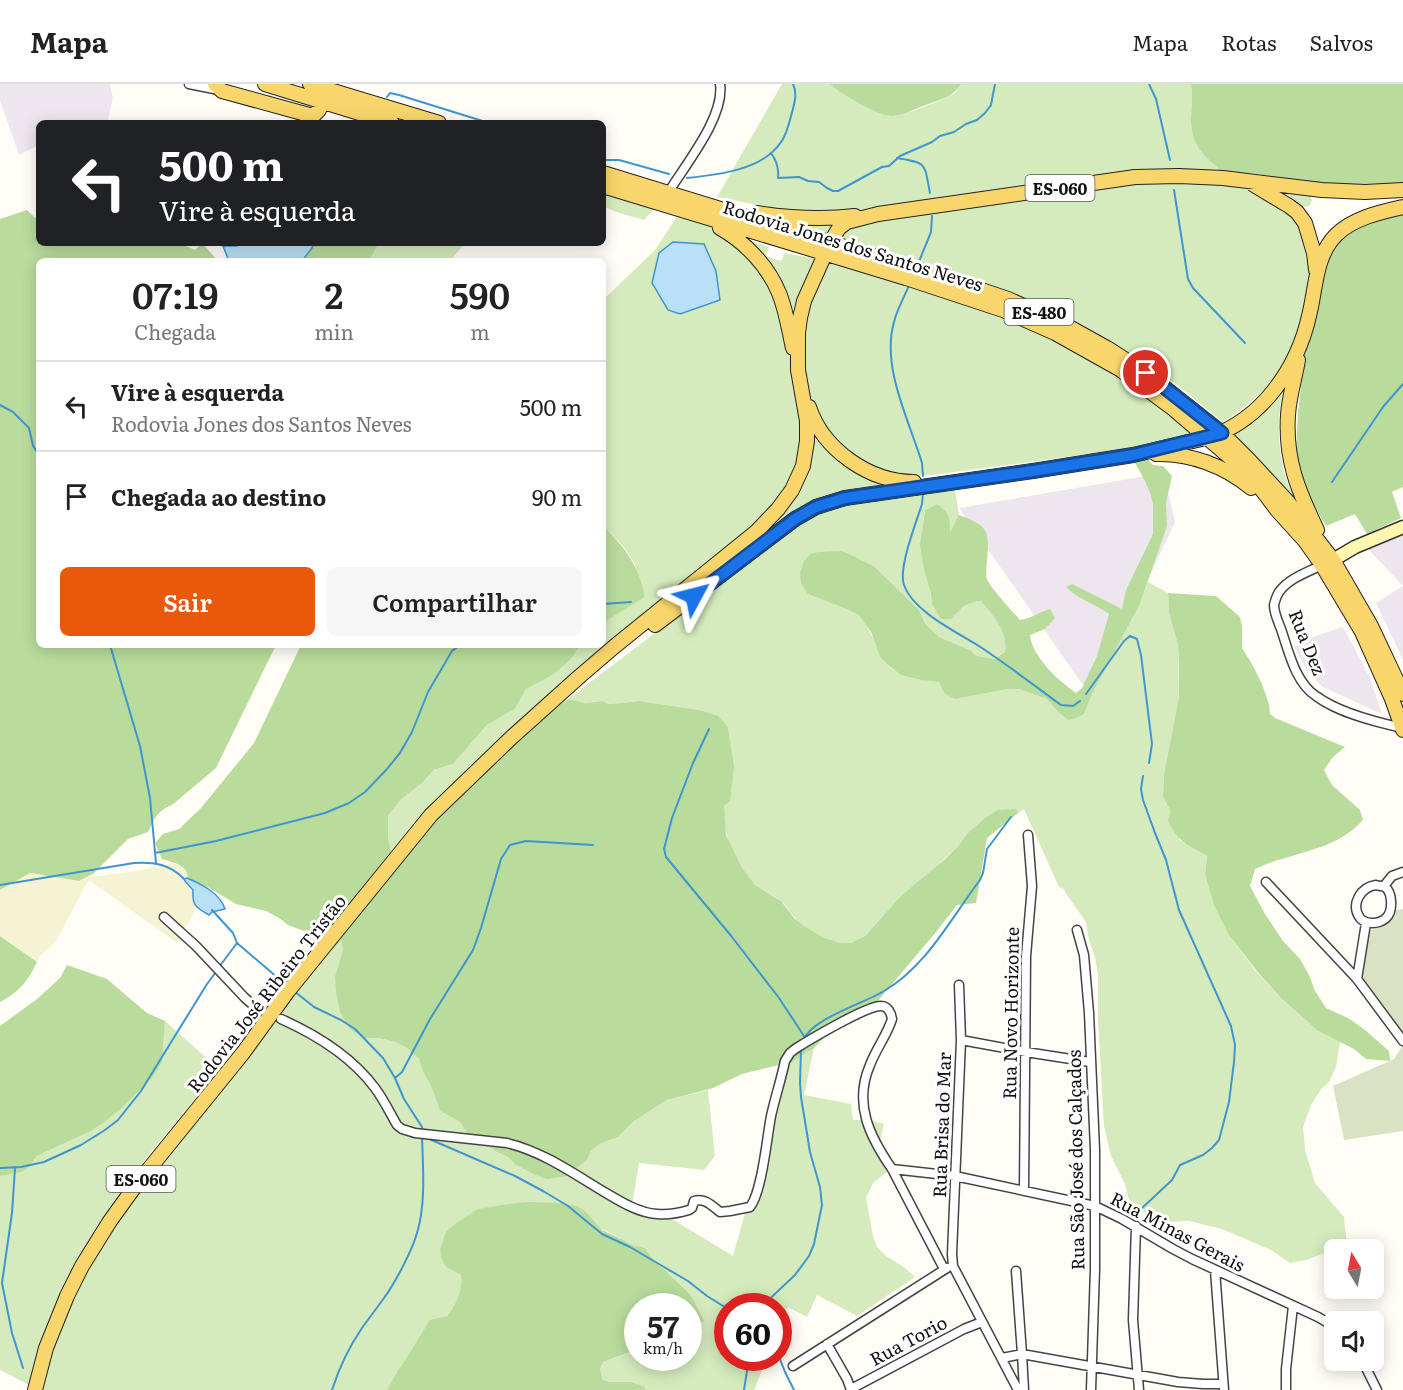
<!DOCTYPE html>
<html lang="pt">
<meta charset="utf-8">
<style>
body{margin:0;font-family:Literata,serif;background:#f6f6f6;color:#222;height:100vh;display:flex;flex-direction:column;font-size:22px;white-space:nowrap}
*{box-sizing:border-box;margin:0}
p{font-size:20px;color:#767676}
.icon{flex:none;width:33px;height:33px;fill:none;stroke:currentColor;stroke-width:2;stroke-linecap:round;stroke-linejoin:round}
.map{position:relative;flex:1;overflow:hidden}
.details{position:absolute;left:36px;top:174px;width:570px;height:390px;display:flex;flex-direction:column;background:#fff;border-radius:9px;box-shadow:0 3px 15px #0003}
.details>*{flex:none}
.hud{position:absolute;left:36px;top:36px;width:570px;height:126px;border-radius:9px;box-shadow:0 3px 15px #0003;background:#202124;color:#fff;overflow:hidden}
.needle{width:39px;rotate:350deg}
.controls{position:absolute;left:1324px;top:1155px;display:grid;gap:12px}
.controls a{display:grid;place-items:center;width:60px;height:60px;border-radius:9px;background:#fff;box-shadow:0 3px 15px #0003;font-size:30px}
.speed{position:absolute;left:624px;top:1209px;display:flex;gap:12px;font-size:30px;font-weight:700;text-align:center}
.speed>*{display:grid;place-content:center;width:78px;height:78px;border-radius:50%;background:#fff;box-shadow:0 3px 15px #0003;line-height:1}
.speed small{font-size:15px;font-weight:400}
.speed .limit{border:9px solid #d22;background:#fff;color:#111}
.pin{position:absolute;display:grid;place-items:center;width:51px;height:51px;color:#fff;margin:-26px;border:3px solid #fff;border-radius:50%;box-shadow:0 2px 6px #0007}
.me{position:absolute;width:66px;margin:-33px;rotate:52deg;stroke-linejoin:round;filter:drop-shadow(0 0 4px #0008)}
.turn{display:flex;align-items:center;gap:21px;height:126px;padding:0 24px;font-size:27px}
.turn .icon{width:78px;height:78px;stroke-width:2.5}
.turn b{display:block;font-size:42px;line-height:51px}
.eta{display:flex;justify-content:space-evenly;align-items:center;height:102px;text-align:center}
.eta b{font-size:36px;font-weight:600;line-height:42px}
.button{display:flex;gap:12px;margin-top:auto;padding:12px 24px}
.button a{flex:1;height:69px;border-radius:9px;background:#ea580c;color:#fff;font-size:24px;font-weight:600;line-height:69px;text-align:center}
.button a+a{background:#f6f6f6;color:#222}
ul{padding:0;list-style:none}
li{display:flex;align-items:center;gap:18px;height:90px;padding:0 24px;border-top:2px solid #e0e0e0}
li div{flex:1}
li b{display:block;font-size:22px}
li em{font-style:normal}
header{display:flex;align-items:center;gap:36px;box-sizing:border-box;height:84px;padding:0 30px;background:#fff;border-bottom:2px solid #e0e0e0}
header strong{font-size:28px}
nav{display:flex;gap:33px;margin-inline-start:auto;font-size:21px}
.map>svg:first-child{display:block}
</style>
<header>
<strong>Mapa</strong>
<nav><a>Mapa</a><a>Rotas</a><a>Salvos</a></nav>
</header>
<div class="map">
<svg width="1403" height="1306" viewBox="0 0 1403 1306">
<rect width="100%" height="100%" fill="#fffdf5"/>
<!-- industrial -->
<path fill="#eee6ef" d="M0 0H110L113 14 107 39H39V61L19 71 0 16Z
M1164 389 1175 438 1092 614 959 424Z
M1403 450V576L1376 519 1403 502 1368 465Z
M1343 543 1370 594 1382 630 1323 603 1308 588 1294 563 1318 551Z"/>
<!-- farmland -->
<path fill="#f6f3d4" d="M187 776 216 789 177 859 89 796 82 808 56 857 39 873 37 878 0 852V806L30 789 79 797 94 789 92 793 142 786Z"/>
<!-- green -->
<path fill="#d5ebbd" d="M782 0H830L844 10 862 20 888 32 913 27 939 17 955 9 961 0H1191C1195 27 1183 44 1203 70 1208 76 1215 80 1220 87L1143 86 1110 89 1023 102 993 109 847 129 794 128 717 113Z
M1167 98C1212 99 1252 96 1289 127 1293 131 1296 137 1298 142 1305 155 1311 171 1310 186 1309 192 1308 198 1307 204 1302 230 1296 259 1282 282 1268 306 1246 323 1223 338L1174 299 1133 271 1040 219 985 199 919 177 840 155 841 148 852 140 1114 100Z
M1275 106 1310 111 1312 116 1309 122 1304 123Z
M603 108 655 124 644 136 616 128 603 122Z
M678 131 697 135 726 152 761 187 781 225 804 337 794 395 770 428 601 566 519 636 414 739 391 767 388 753V732L401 714 422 699 434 686 453 680 487 641 515 625 526 605 572 574 580 561H603V539L645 513 634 478 622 461 603 441V216L655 166Z
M837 139 828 150 808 144 806 140Z
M746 155 769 163 766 172 781 177 785 169 816 175 789 233Z
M379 159H465L450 177H369Z
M834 175C921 205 1009 232 1090 275 1126 295 1163 323 1193 351L1172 357 1132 364 933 391C916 392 899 392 883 387 853 378 827 352 813 325 803 307 801 272 802 252 804 226 815 202 825 178Z
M1283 304C1278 331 1277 356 1283 383 1285 395 1292 407 1296 418L1232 350Z
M814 354 843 377 879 401 818 415 800 424 777 441 773 440V436L808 378Z
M945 404 955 406 959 431 950 451 937 420 925 426C921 446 921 468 925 488 927 499 931 509 932 520L960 526 973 517H981C993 532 1008 547 1005 568L993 575 977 572 970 566 939 553 925 539 919 526 875 483 856 473 808 510C821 515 851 523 860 532 868 541 873 554 877 565 888 592 913 595 939 598L944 609 961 614 1007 605H1019L1048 615 1059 629 1068 636 1074 635 1084 630 1092 610 1140 520 1148 498 1168 509 1169 529 1178 561 1179 613 1164 690 1163 713 1170 726 1180 756 1207 772 1205 790 1229 851 1255 886 1281 914 1318 947 1340 958 1336 983 1329 998 1321 1005 1311 1021 1303 1043 1305 1066 1315 1099 1344 1133 1347 1162 1345 1165 1335 1166V1171L1325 1169 1306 1176 1290 1179 1271 1166 1222 1145 1189 1137 1166 1138 1147 1131 1129 1117 1125 1100 1111 1072 1104 1042 1098 935V891L1095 873 1089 856 1086 838 1065 808 1064 805 1059 803 1024 725 1018 729 1015 725 967 750 959 761 877 839C869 847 862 856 852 859 835 864 806 846 795 834 790 829 786 821 781 817 774 811 764 807 757 802 744 793 731 767 727 752 719 724 728 693 730 666 731 658 729 650 728 643L699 626 640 617 609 620 602 617 585 619 568 615 787 449 816 430 850 419Z
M340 851 343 866 335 892 364 954H379L395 958 407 964 419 975 423 988 431 1002 440 1027 460 1038 470 1053 499 1069 508 1073 515 1080 587 1075 590 1067 599 1060 618 1053 634 1037 667 1016 708 1006 715 1072 704 1086 639 1079 631 1127 667 1132 733 1172 787 979 792 978 814 964 804 1011 851 1020 853 1036H870L884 1040 878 1066 891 1085 873 1099 866 1114 873 1152 877 1163 886 1172 905 1184 915 1193 857 1232 817 1211 807 1233 788 1223 780 1239 779 1246 778 1222H728V1274H767L754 1306H646L644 1302 631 1298H608L603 1296 600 1285 603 1278 637 1265 638 1274H688L689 1247 703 1237 690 1210 652 1174 645 1164 629 1160 624 1156 613 1150 541 1119H515L443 1157 440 1165 446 1183 461 1191C463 1207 456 1220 447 1232L430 1237 402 1282 398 1286 387 1306H41L67 1222 77 1200 122 1126Z
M165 937 219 985 147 1073 113 1120 82 1169 67 1195 56 1218 31 1302 0 1286V1092L22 1088 28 1084 37 1072 89 1048 102 1040 121 1025 152 994 161 978Z"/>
<!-- forest -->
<path fill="#b9dc9c" d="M830 0H961C952 14 941 15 926 21 914 25 904 31 891 32 879 32 839 9 830 0Z
M1191 0H1403V100L1371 104 1282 96 1259 90 1220 87C1215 80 1208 76 1203 70 1183 45 1195 27 1191 0Z
M27 126 35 134 39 132V159H179L195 166 202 159 218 177H39V561H276L216 684 172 721C158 726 154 735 148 748L128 755 94 789 79 797 30 789 0 806V135Z
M1403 130V403L1392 408 1401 434 1367 450 1355 430 1326 442 1314 421 1303 398 1296 368 1298 328 1305 270 1314 242 1322 180 1336 160 1351 145 1376 136Z
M314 159H379L369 177H302L312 164Z
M1145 372 1153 381 1163 382 1172 392 1166 419 1167 442 1140 520 1092 610 1084 630 1074 635 1068 636 1059 629 1047 615 1019 605H1007L961 614 955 615 944 609 939 598 921 596 901 591 889 582 880 573 871 548 859 531 847 525 808 510 801 499 800 489 804 477 810 470 819 468 841 467 856 473 875 483 919 526 925 539 939 553 970 566 977 572 994 575 1005 568C1008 547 993 532 981 517 968 517 960 525 951 535H941L932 520 931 511 924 486 920 461 925 426 937 420C950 429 950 434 950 449L959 431C988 442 990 446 987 476 987 482 985 490 987 495 989 502 1014 529 1020 536 1031 535 1039 528 1050 525L1055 534 1045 545 1030 551C1032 573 1059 597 1076 609L1082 604 1097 572 1109 530C1095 520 1078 515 1066 503L1072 500 1122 525 1126 506 1153 450V421L1151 411 1145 397 1133 375Z
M603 441C626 466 638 479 645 513L603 539Z
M1168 509 1216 512 1240 533 1242 542V564L1252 580 1262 600 1269 620 1270 630 1275 634 1345 663 1333 673 1324 686 1332 701 1360 726 1363 736C1340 761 1313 765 1282 775 1273 777 1264 781 1255 785L1250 802 1265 830 1283 857 1300 875 1309 891 1315 907 1326 924 1348 934 1365 946 1389 967 1390 977 1366 975 1354 965 1318 947 1281 914 1256 886 1229 851 1214 821 1205 790 1207 772C1187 760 1179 759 1168 737L1170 730V726L1163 713 1164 690 1179 613V587L1178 561 1169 529Z
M301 561H580L572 574 554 590 526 605 515 625 487 641 453 680 434 686 422 699 401 715 388 732V753L391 767 323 854 288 841 279 834 266 827 236 820 206 802 189 797C188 781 176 779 162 775L155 759 163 750 179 745 201 724 254 659Z
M568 615 585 619 602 617 609 620 640 617 699 626 718 632 728 643 734 683 730 717 724 722 726 751 742 784 755 801 781 817 794 834 804 842 824 854 840 859H851L865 852 901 812 944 776 959 761 967 750 985 734 998 726 1016 725 1018 729 987 754 976 819 957 821 936 848 876 919 848 932 828 950 814 964 792 978 754 987 742 990 713 1004 667 1016 634 1037 618 1053 599 1060 591 1067 587 1075 568 1092 547 1095 533 1090 515 1080 508 1073 499 1069 470 1053 460 1038 440 1027 431 1002 423 988 419 975 407 964 395 958 379 954H364L350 945 340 928 336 908 335 892 343 866 340 851 422 746 527 646Z
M0 852 37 878C29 896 18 909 0 918Z
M67 881 107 895 147 929 165 937 162 978 152 994 121 1025 102 1040 89 1048 37 1072 28 1084 22 1088 0 1092V942L37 915 60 894Z
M529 1118 559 1119 577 1122 585 1127 602 1146 624 1156 629 1160 645 1164 652 1174 690 1210 704 1237 689 1247 688 1222H638L637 1265 603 1278 600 1285 603 1296 609 1298H631L644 1302 646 1306H387L398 1286 402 1281 430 1236 447 1232C456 1220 463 1207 461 1191L446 1183 441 1173 440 1165 446 1148 456 1139 478 1125 515 1119Z"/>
<!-- cemetery -->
<path fill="#d9e3c4" d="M1403 825V955L1360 898 1368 847 1386 841 1396 826Z
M1403 961V1047L1344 1056 1333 1002 1394 975Z"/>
<!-- water -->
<path fill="#b9e0f7" stroke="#3f96cf" stroke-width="1.5" d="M673 158 704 160 716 187 720 216 680 230 668 226 652 199 659 169Z
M240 159H314L312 164 302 177H229L223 162H237Z
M187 794C201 800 220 809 225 825L212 828 209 831C195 823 192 821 193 806L185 797 184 795Z"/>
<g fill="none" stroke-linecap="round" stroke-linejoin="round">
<!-- stream -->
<path stroke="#3f96cf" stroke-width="2" d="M1149 0 1156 15 1170 76
M387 13 390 9 399 11 489 39
M771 69C777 77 779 85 778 94L799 93 808 97 819 98 827 104 833 107H838L882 83 889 82 900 72 932 58 940 52 954 48 966 40 977 36 985 29 991 21 995 0
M897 74C928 79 924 79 930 109
M603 76H619L669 90
M687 94C717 91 763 86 781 58 786 52 789 40 791 32 794 21 798 10 793 0
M1174 106 1188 195 1193 204 1245 259
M918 180 931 148 932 132
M910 199C905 212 897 225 894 238 881 283 909 336 922 379L923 392
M0 321 13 328 29 344 33 362 39 371
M1332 398 1383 323 1403 300
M923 409 922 420C916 439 898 484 904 501 913 528 959 549 982 564 1009 582 1035 602 1061 621L1073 622 1080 617
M603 520 631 518
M110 561 140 662 150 714 156 779
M1086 610 1124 557 1130 552 1137 555 1141 571 1152 660 1149 679
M709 645 693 679 672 734 664 765 666 773 732 853 779 914 804 952
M155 769 216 757 325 729 349 719 365 708 387 685 400 669 412 648 428 608 452 567 460 561
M0 801 134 779C154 778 170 780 184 795
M212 826 233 849 237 859 285 900
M219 883 237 859
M294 907 314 923 341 936 355 945 383 974 395 994 404 1015 422 1043V1047
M803 957C810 935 865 919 884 907 927 882 951 834 980 796L983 789 987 765 1011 733
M395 994 402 988 430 935 473 866 481 844 501 775 510 761 526 757 593 761
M427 1054 515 1092 543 1107 568 1122 602 1150 630 1163 664 1183 688 1197 707 1212 728 1225
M0 1084 21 1083 44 1078 81 1061 105 1046 118 1036 141 1007 207 900 216 888
M15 1084 12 1129 2 1199 12 1249 23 1284
M1141 1125 1172 1096 1180 1081 1203 1071 1212 1064 1219 1056 1229 1018 1234 978 1235 961 1231 942 1179 826 1166 776 1155 749 1143 716 1141 705 1143 692
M762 1222 795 1191 809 1172 814 1160 822 1121 820 1103 810 1068 801 1013 800 999 801 965
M778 1270 785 1288 794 1306
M332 1306C339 1284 349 1263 362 1244 369 1234 377 1224 384 1214 395 1199 412 1167 417 1149 426 1120 423 1083 422 1053
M744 1306 749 1274"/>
<!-- street casing -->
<g stroke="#444" stroke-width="11">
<path id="street" d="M189 0 219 6
M668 109C685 81 725 33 720 0
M1322 481C1308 488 1289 494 1279 508 1277 511 1275 517 1274 521 1274 530 1279 539 1282 548 1289 569 1296 599 1316 612 1339 629 1375 638 1403 644
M1266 798 1357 895 1403 957
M1376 801C1378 802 1383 802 1385 803 1393 809 1393 828 1386 834 1383 837 1377 839 1373 839 1368 839 1363 838 1360 834 1350 820 1361 803 1376 801Z
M1384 802 1392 792 1403 788
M164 833 196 862 245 914 260 927
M1077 846 1084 871 1089 929 1095 1066V1185L1091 1306
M1357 895 1366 839
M959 901 961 956 952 1170 953 1182 1018 1306
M281 935C317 951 352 973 375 1004 384 1016 390 1029 397 1041L402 1045 415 1049 507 1059C544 1068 574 1090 606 1109 621 1118 639 1129 657 1130 667 1131 679 1129 689 1126L692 1124 694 1117C706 1114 712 1122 720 1128L730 1127 750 1123C762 1108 767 1053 771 1032 775 1014 781 996 785 977L790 969 795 965C809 956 868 921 881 922 888 922 891 929 892 935 887 951 876 965 870 981 853 1020 870 1053 892 1085L944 1185
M961 956 1026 968 1090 978
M892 1085 955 1092 1095 1122 1122 1135 1173 1165 1192 1175 1318 1233 1335 1243
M1024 1107 1026 872 1032 802 1028 751
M1136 1142 1133 1236 1139 1306
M1215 1186 1224 1306
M1016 1187 1022 1270 1024 1306
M827 1260 847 1295 851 1306
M1002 1274 1022 1270 1178 1298 1203 1300H1223
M1362 1276 1377 1306
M793 1282 947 1184
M851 1305 964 1245 982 1238
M1286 1306V1285L1293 1222"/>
</g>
<!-- secondary casing -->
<g stroke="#333" stroke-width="15">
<path id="secondary" d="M1333 476 1355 463 1403 443"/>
</g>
<!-- primary casing -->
<g stroke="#222" stroke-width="16">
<path id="primary" d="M215 0 222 7 313 32 319 26 327 5
M265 0 392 39
M310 0 439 39
M603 89 943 193 1008 215 1062 239 1107 264 1146 289 1222 349 1250 377 1288 418 1333 476 1371 542 1403 610
M1254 101 1289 122 1297 128 1305 139 1314 169 1316 186
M603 102 906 194 1003 226 1055 249 1121 286 1171 323 1240 382 1262 406 1277 426 1305 457 1322 481 1362 548 1392 615 1403 646
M757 129C790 134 821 136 855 132
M720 144C745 158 768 182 779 209 786 226 789 246 793 264
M1298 276C1295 294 1289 313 1288 331 1285 376 1298 406 1317 446
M809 323C823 366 870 398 914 398
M1156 370C1190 369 1225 382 1251 404
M655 541 795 435 816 423 845 414 1033 387 1133 371 1210 353C1262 335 1297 285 1309 232 1316 205 1315 172 1336 151 1353 134 1381 128 1403 123
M35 1306 46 1264 67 1212 82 1182 110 1137 136 1101 243 969 288 907 431 731 512 653 580 592 615 562 756 448 778 425 792 406 803 382 807 357V337L798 286V249L800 234 804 217 830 159 839 144 847 138 878 130 1135 93 1179 92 1223 94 1322 106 1365 108 1403 106"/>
</g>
<!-- street -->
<use href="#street" stroke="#fff" stroke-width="8"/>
<!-- secondary -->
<use href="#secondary" stroke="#fff6b0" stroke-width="12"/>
<!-- primary -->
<use href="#primary" stroke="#f9d66b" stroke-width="14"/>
</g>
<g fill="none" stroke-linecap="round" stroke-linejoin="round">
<!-- route casing -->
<g stroke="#114b97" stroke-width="15">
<path id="route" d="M694 512 795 435 816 423 845 414 1033 387 1133 371 1222 349 1146 289"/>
</g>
<!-- route -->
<use href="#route" stroke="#1a73e8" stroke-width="10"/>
</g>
<g text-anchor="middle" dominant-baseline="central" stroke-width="6" stroke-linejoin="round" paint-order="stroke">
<!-- shield labels -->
<g fill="#fff" stroke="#585858" stroke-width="1.5">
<rect x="1025.5" y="91" width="69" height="26" rx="4.5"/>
<rect x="1004.5" y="215" width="69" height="26" rx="4.5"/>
<rect x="106.5" y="1082" width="69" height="26" rx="4.5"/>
</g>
<g font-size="16" font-weight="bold" fill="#111">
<text x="1060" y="104">ES-060</text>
<text x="1039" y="228">ES-480</text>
<text x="141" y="1095">ES-060</text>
</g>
<!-- street labels -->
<g font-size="18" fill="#111" stroke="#fff">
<text transform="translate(853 161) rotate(17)">Rodovia Jones dos Santos Neves</text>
<text transform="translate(1308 558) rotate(68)">Rua Dez</text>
<text transform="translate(266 909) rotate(-52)">Rodovia José Ribeiro Tristão</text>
<text transform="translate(1010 929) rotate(-89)">Rua Novo Horizonte</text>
<text transform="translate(941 1041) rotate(-88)">Rua Brisa do Mar</text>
<text transform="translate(1075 1076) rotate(-91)">Rua São José dos Calçados</text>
<text transform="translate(1178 1147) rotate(28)">Rua Minas Gerais</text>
<text transform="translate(908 1256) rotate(-28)">Rua Torio</text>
</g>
</g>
</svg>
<div class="controls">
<a><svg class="needle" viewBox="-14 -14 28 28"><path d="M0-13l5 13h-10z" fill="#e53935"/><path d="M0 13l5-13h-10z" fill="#767676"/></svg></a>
<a><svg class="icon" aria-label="sound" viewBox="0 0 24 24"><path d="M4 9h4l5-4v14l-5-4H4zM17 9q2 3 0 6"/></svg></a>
</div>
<div class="speed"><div>57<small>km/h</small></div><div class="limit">60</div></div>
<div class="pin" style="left:1146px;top:289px;background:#d93025"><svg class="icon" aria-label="arrive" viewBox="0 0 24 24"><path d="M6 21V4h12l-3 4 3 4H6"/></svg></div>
<svg class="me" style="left:694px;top:512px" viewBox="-20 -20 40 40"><path d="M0-17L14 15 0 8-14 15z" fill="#1a73e8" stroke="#fff" stroke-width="4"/></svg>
<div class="hud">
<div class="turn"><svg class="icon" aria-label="left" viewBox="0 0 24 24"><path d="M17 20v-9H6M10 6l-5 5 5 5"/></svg><div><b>500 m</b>Vire à esquerda</div></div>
</div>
<section class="details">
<div class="eta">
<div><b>07:19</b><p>Chegada</p></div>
<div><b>2</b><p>min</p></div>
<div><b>590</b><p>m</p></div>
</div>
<ul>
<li><svg class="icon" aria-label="left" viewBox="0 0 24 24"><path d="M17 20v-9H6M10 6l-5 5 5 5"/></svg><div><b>Vire à esquerda</b><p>Rodovia Jones dos Santos Neves</p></div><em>500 m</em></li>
<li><svg class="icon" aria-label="arrive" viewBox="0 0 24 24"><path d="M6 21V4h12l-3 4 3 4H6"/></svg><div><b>Chegada ao destino</b></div><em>90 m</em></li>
</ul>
<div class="button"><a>Sair</a><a>Compartilhar</a></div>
</section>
</div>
